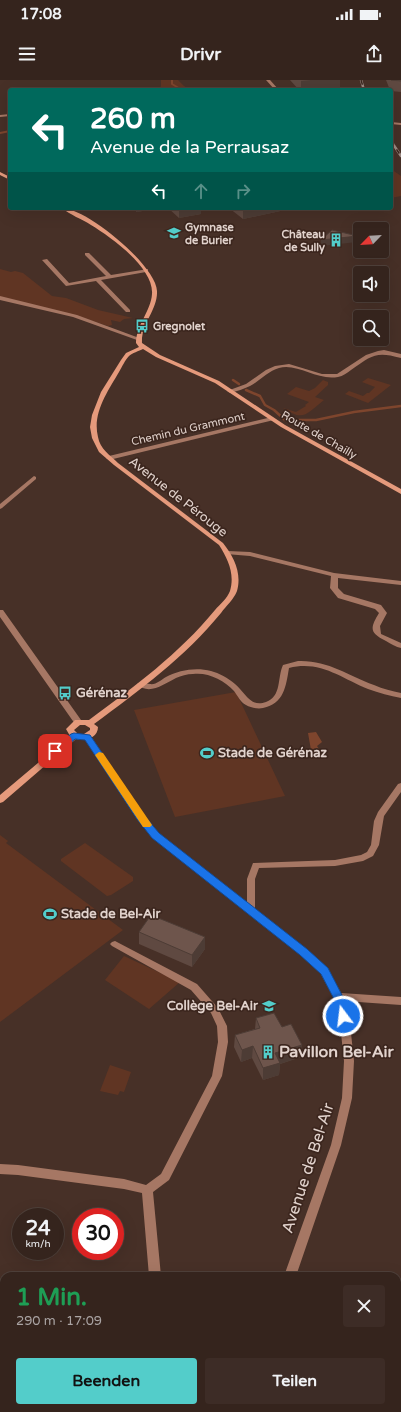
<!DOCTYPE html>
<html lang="de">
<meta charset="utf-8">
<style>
body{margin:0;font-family:"Varela Round",sans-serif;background:#3d2c26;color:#f1f3f6;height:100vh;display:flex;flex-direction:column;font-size:15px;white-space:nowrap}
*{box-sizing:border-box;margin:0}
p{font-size:13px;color:#aaa4a4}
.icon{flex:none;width:22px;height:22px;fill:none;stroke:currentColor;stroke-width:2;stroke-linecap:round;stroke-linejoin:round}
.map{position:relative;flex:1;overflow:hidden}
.drawer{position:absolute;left:0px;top:1192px;width:401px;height:140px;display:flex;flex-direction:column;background:#35241d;border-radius:12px 12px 0 0;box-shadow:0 4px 16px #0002,0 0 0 1px #4f413b}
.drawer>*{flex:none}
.top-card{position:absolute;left:8px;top:8px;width:385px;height:122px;border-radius:4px;box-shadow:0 4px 16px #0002,0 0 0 1px #4f413b;background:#00695c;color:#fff;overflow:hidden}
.needle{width:26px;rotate:245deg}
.fabs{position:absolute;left:353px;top:142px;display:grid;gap:8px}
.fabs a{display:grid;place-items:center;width:36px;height:36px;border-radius:4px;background:#35241d;box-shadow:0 4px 16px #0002,0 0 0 1px #4f413b;font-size:20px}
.speed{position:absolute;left:12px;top:1128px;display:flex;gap:8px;font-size:20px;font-weight:700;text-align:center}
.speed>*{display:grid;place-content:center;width:52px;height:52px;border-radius:50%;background:#35241d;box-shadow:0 4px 16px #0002,0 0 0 1px #4f413b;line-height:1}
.speed small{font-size:10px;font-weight:400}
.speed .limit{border:6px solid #d22;background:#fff;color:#111}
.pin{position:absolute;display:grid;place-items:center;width:34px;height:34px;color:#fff;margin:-17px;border-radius:8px;box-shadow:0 2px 6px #0006}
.me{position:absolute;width:44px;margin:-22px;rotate:345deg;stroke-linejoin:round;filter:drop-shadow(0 0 3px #0008)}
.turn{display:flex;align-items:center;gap:14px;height:84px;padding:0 16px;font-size:18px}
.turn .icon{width:52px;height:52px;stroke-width:2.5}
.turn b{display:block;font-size:28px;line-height:34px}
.lanes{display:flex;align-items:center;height:38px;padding:0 16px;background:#0003;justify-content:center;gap:20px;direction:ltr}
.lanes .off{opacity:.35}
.round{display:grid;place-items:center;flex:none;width:42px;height:42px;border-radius:4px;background:#3d2c26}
.headline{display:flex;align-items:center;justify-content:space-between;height:68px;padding:0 16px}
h1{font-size:24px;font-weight:700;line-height:30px;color:#1e9e55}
.button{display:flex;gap:8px;margin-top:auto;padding:8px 16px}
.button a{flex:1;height:46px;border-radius:4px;background:#53cdca;color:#111;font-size:16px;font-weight:700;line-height:46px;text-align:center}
.button a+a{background:#3d2c26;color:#f1f3f6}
.status{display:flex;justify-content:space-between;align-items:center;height:28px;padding:0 20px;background:#35241d;direction:ltr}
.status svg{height:11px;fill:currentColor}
header{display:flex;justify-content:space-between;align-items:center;height:52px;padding:0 16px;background:#35241d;font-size:18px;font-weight:700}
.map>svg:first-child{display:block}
</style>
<div class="status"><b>17:08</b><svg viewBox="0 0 49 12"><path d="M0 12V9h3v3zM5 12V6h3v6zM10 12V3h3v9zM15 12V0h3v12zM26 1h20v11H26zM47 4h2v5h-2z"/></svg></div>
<header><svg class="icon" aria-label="menu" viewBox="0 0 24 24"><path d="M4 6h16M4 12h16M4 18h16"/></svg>Drivr<svg class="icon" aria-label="share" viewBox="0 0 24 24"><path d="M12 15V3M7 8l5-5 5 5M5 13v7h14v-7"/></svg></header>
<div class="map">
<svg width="401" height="1332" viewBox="0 0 401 1332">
<rect width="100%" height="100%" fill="#473027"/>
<!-- green -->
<path fill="#603523" d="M161 0H178L184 6 191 10H159L161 6Z
M391 89 401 96V116L391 118Z
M0 189 11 192 15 191 23 193 52 216 66 218 98 230 133 238 124 239 120 242 111 240 112 245 108 246 77 236 0 218Z
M368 298 391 305 368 323 345 314 349 311 363 316 367 313H369L375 307 362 302Z
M323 300 328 302V305L315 317 324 320C306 334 304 342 283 328L296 332 306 326 305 325 309 322 287 314 296 307 309 311 315 308Z
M236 612 285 716 175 737 134 630Z
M0 755 8 761 6 763 123 850 0 942Z
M85 763 133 797V801L111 815 107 816 61 781V779Z
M124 876 180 902 149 929 105 900Z
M110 985 131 992 124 1012 120 1011 118 1015 100 1011Z"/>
<!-- water -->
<path fill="#7e452d" d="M316 652 322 662 317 666 319 669 315 672 311 670 308 653Z"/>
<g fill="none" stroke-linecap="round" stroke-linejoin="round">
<!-- stream-far1 -->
<path stroke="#7e452d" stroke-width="2" d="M172 0V4L182 10
M0 53 10 51"/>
<!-- stream -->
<path stroke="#7e452d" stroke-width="2.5" d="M233 300 239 304
M246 310 260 316 265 325 274 330 285 340H316L354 332 401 326"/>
<!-- street -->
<path fill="#a67764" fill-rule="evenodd" d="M266 0H270L279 10H275Z
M10 34V36L0 37V35Z
M391 42 401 43V45L391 44Z
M85 173H89L111 195 148 189V191L146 192 101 200 130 230V232H126L96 201 66 206 42 180 47 179 69 203 106 196 85 175Z
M0 216 77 235 142 259 137 260 73 237 0 220Z
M384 270 401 274V278C376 271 372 275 351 290 347 293 343 296 338 297 317 301 298 283 279 288 268 291 260 301 250 306 244 309 237 311 230 313L227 311 246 304 266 290 275 286 289 284 322 294H337L366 275 378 271Z
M272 337 275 339 274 340 109 380 106 378 109 376Z
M34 396 36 397V399L2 428 0 429V424Z
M228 471 250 472 334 493 401 501V505L338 498V508L344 514 381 525 387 533 380 546 381 554 401 563V568C396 567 391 564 386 561 369 553 370 548 379 533L375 529 338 518 330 508 331 496 250 476 226 474 225 473 226 472Z
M0 530H3L81 640 82 642 81 644H75L0 537Z
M298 581C328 580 347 595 374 605 383 609 392 611 401 613V618C390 616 379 613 368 609 341 598 320 580 289 588 286 606 284 624 263 628 258 629 251 628 246 625 240 622 238 616 234 611 224 600 208 592 193 594 187 594 181 596 176 598 164 604 149 616 137 604L141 602C144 602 147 604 150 604 156 605 161 600 166 597 179 590 196 587 211 591 219 593 228 598 235 604 245 612 250 628 266 622 282 616 277 598 283 585Z
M87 654 90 655 143 734 158 753 247 823V799L253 783 335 780 361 775 367 772 371 765 374 741 378 732 398 704 401 703V712L384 736 379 765 373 776 363 781 335 786 259 788 255 799V830L306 870 327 888 341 913 401 917V925L344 921 350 944 354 981 352 1018 341 1065 296 1196H284L331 1065 342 1018 344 981 340 944 333 917 321 894 300 874 152 757 137 738 83 657Z
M115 861 197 904 218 928 227 946 228 962 222 996 169 1100 153 1112 161 1196H149L142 1113 124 1109 18 1095 0 1094V1084L18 1085 124 1099 146 1105 161 1094 212 996 218 962 217 946 211 933 191 910 112 866 110 864 112 862Z
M0 1295H4V1307H0Z
M397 1319 401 1320V1332L392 1328H397Z
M237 1328H249L248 1332H236Z"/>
<!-- secondary -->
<path fill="#e59a7c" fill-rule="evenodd" d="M0 92 10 97V100L0 95Z
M62 128C86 128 156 185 157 211 158 229 141 244 142 263L160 275 219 301 285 345 401 409V414L281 347 215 303 156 277 143 269C139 271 132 273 129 276 125 280 122 287 119 292 108 311 92 333 98 357 100 369 110 375 118 383L223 463C234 477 242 493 237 511 234 519 226 526 221 533 185 577 140 610 94 644L98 647C98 658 85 661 76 659L3 722 0 723V715L70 656 66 649 75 640H89C134 607 179 574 215 530 220 524 227 519 230 511 235 494 228 479 219 465L114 385 99 372 92 358 90 347 92 335 101 312 121 280 126 273 139 267 136 263C136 245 151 231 152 214 154 188 111 157 91 145 82 139 70 135 62 128ZM80 645H85L90 648V650L84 654H78L74 650Z"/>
<!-- rail casing -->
<g stroke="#9d8b84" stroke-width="2.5">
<path id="rail" d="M361 0 364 10
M391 61 401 76"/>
</g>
<!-- rail -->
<use href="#rail" stroke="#3c261e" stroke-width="1.5" stroke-dasharray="5" stroke-linecap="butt"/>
</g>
<!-- wall -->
<path fill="#5f4941" d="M290 0H340V8L317 10H299Z
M386 0H401V12L391 11V10H390Z
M132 128H159L137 132Z
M168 128H201V134L179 138Z
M229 128H285V130L243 139Z
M139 852 205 857V869L192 887 139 864Z
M256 938 282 947 302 965 301 977 280 984 279 995 263 1000 252 978 241 982 234 967 235 955 255 949Z"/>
<!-- shaded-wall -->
<path fill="#4d3c35" d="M311 0H340V8L317 10H301V1Z
M137 128H159L137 132Z
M179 128H201V134L179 138Z
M243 128H285V130L243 139Z
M358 156 357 162 321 166V160Z
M205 857V869L192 887V875Z
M302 965 301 977 280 984 279 995 263 1000V988L275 973Z
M253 966 252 978 241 982 242 970Z"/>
<!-- building -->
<path fill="#6e554c" stroke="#4d3c35" d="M391 0H401V1Z
M332 150 358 156 321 160Z
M151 835 205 857 192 875 139 852Z
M274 933 282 947 291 944 302 965 275 973 280 983 263 988 253 966 242 970 235 955 260 948 256 938Z"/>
<!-- route -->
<path fill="#1a73e8" stroke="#114b97" d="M74 653 90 655 143 734 159 753 307 869 328 888 343 917 348 936 347 939 343 940 339 939 333 917 321 894 300 875 152 758 137 739 85 660 75 659 59 673H52L51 671 52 669 71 654Z"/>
<!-- slow -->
<path fill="#f59e0b" d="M99 672 103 673 150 742 152 745 150 747H143L95 675Z"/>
<!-- icons -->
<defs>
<g id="university-bare" transform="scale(1.08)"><path d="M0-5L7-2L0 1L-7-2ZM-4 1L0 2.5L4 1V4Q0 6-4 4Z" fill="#53cdca" stroke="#3c261e" stroke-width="2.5" paint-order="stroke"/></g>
<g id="building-bare" transform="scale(1.08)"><path d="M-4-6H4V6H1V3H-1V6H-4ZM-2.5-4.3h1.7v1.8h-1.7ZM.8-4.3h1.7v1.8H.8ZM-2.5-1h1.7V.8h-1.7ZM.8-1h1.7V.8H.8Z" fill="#53cdca" stroke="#3c261e" stroke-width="2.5" paint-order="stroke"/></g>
<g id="bus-bare" transform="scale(1.08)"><path d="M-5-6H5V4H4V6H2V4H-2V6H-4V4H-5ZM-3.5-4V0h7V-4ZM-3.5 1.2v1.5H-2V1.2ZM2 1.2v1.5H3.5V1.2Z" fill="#53cdca" stroke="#3c261e" stroke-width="2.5" paint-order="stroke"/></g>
<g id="stadium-bare" transform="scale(1.08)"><path d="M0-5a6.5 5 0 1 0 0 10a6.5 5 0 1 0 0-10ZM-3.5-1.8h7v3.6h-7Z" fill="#53cdca" stroke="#3c261e" stroke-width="2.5" paint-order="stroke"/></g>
<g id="school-bare" transform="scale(1.08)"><path d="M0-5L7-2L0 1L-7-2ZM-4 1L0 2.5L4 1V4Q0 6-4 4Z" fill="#53cdca" stroke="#3c261e" stroke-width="2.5" paint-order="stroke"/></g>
</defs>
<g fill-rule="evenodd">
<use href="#university-bare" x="174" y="153"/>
<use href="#building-bare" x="336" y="160"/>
<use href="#bus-bare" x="142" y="246"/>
<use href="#bus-bare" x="65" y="613"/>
<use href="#stadium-bare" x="207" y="673"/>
<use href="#stadium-bare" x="50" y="834"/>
<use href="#school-bare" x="269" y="926"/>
<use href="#building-bare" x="268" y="972"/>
</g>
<g text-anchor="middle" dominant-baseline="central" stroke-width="3.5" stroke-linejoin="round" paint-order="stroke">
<!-- far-poi labels -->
<g font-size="11" font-weight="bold" fill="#e2d3cd" stroke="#3c261e" text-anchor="start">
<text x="185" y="147">Gymnase<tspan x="185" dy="13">de Burier</tspan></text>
<text x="325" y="154" text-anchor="end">Château<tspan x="325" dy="13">de Sully</tspan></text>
<text x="153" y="246">Gregnolet</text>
</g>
<!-- far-street labels -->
<g font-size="11" fill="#e2d3cd" stroke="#3c261e">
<text transform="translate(188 349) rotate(-13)">Chemin du Grammont</text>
<text transform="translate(319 355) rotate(30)">Route de Chailly</text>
</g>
<!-- street labels -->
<g font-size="13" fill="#e2d3cd" stroke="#3c261e">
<text transform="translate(178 417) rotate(38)">Avenue de Pérouge</text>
</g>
<!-- poi labels -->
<g font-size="13" font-weight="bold" fill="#e2d3cd" stroke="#3c261e" text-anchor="start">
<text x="76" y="613">Gérénaz</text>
<text x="218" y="673">Stade de Gérénaz</text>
<text x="61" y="834">Stade de Bel-Air</text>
<text x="258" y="926" text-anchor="end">Collège Bel-Air</text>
</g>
<!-- near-poi labels -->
<g font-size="16" font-weight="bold" fill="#e2d3cd" stroke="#3c261e" text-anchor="start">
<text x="279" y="972">Pavillon Bel-Air</text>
</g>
<!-- near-street labels -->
<g font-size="16" fill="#e2d3cd" stroke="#3c261e">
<text transform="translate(308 1088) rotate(-72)">Avenue de Bel-Air</text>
</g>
</g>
</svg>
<div class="fabs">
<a><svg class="needle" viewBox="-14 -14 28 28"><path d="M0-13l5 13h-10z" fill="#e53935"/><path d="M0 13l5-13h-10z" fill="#aaa4a4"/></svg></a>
<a><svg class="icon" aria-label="sound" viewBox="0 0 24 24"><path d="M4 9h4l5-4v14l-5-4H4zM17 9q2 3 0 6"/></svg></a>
<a><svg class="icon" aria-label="search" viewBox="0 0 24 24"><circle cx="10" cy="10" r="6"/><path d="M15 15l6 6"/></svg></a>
</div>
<div class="speed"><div>24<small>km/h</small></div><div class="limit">30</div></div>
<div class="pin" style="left:55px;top:671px;background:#d93025"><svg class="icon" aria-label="arrive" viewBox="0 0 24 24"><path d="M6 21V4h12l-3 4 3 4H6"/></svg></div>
<svg class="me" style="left:343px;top:936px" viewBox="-20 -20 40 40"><circle r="17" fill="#1a73e8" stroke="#fff" stroke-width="3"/><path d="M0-11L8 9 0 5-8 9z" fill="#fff"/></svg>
<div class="top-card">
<div class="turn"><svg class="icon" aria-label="left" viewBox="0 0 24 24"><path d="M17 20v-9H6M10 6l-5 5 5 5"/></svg><div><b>260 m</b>Avenue de la Perrausaz</div></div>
<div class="lanes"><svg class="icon" aria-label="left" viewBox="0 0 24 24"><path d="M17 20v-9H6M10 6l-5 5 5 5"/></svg><svg class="icon off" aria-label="ahead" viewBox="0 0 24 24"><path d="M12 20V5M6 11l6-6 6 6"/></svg><svg class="icon off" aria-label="right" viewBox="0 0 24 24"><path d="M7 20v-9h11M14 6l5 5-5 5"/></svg></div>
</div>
<section class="drawer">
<div class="headline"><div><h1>1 Min.</h1><p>290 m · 17:09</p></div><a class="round"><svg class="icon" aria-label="close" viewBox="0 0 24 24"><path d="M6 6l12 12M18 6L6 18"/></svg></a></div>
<div class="button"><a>Beenden</a><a>Teilen</a></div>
</section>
</div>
